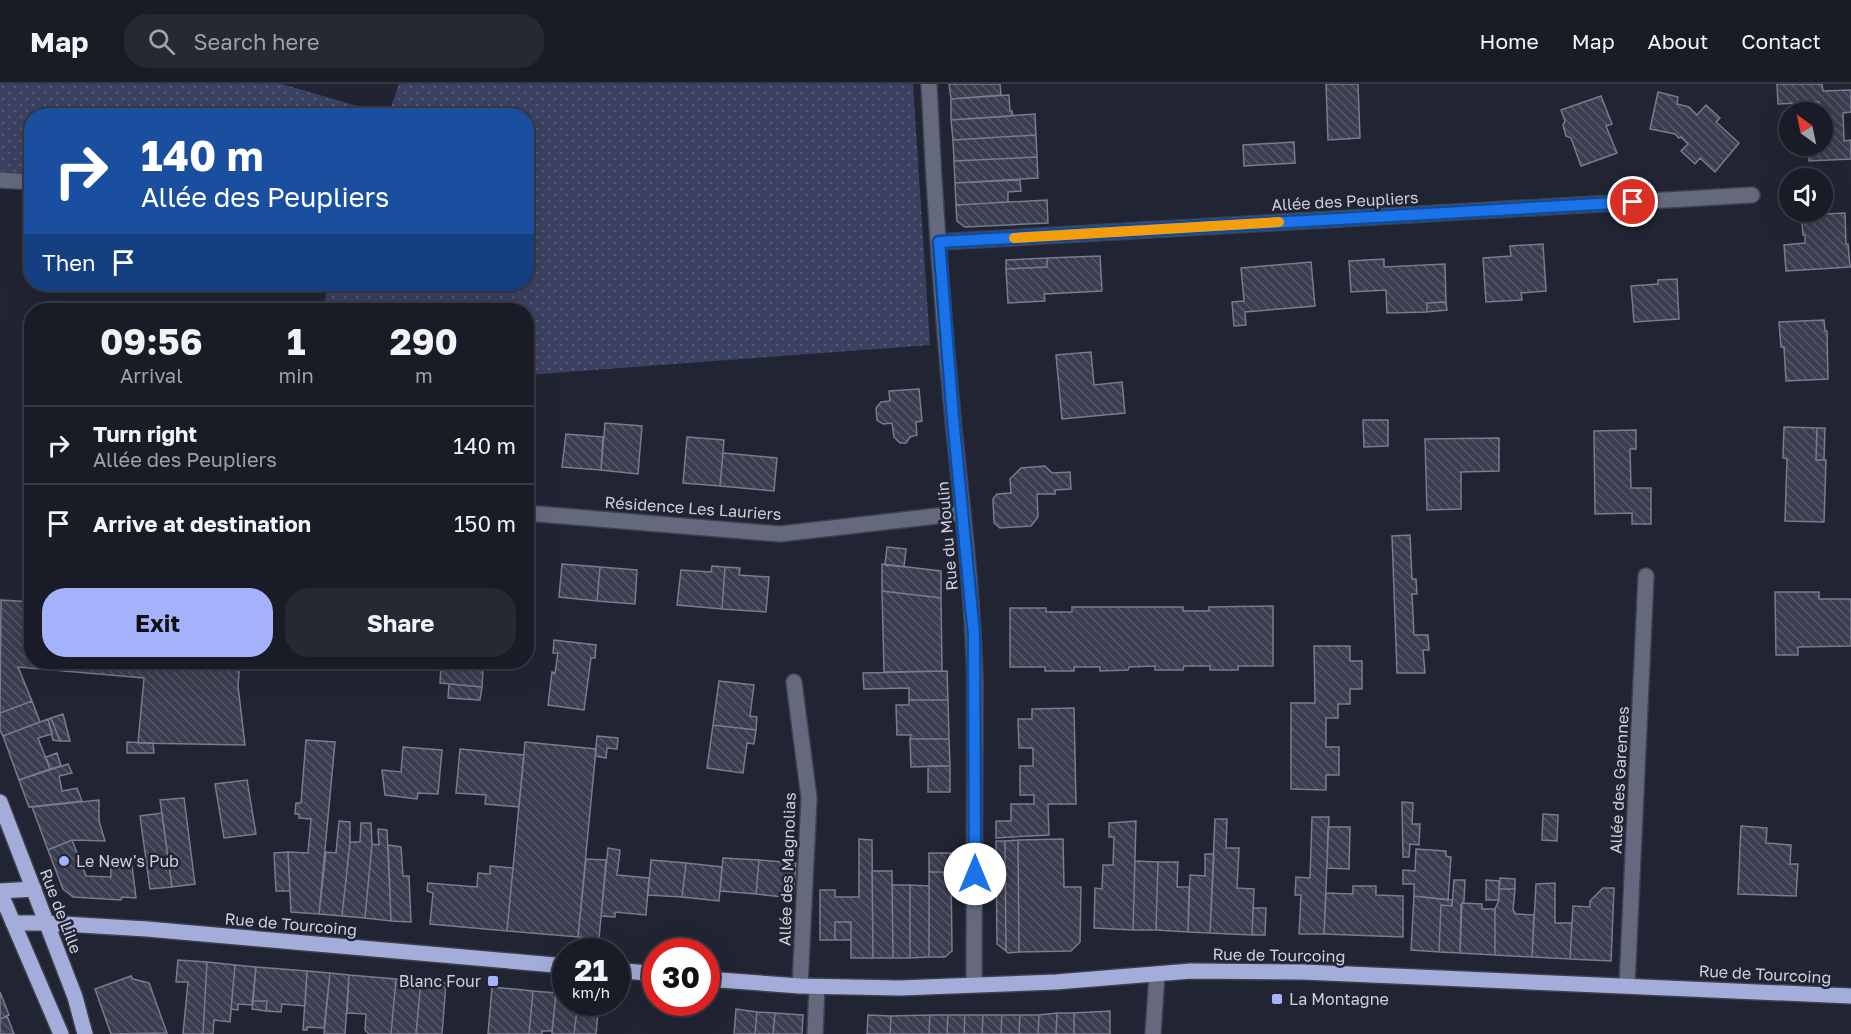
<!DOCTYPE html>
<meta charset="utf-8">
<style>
body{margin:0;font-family:"Golos Text",sans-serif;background:#262832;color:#f1f3f6;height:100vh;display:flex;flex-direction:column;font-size:22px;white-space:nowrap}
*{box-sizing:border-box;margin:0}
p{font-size:20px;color:#9fa1a7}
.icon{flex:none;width:33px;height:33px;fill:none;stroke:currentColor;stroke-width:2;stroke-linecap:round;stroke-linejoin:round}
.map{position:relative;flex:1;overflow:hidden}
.details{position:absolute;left:24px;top:219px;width:510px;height:366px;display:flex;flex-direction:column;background:#191b26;border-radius:24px;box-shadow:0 6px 24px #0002,0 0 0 2px #373943}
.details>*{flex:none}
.top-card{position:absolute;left:24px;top:24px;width:510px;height:183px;border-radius:24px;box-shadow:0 6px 24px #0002,0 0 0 2px #373943;background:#1a4fa0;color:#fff;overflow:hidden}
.needle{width:39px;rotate:327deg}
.fabs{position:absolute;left:1779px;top:18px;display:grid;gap:12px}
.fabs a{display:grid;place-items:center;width:54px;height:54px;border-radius:50%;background:#191b26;box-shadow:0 6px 24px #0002,0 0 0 2px #373943;font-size:30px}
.speed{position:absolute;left:552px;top:854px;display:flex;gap:12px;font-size:30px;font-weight:700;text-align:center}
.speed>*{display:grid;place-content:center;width:78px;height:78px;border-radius:50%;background:#191b26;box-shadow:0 6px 24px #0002,0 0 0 2px #373943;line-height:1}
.speed small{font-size:15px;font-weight:400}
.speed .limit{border:9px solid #d22;background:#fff;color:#111}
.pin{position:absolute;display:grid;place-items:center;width:51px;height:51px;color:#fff;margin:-26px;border:3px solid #fff;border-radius:50%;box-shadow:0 2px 6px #0007}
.me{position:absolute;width:66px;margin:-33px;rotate:0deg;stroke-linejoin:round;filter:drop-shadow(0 0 4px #0008)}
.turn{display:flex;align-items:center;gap:21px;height:126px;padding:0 18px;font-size:27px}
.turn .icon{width:78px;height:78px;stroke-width:2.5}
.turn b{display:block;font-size:42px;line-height:51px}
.then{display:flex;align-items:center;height:57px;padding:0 18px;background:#0003;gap:12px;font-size:22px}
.eta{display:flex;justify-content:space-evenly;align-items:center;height:102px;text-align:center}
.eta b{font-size:36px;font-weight:700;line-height:42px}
.button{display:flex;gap:12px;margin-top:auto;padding:12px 18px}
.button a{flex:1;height:69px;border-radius:24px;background:#a4b2fc;color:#111;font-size:24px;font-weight:700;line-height:69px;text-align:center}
.button a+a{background:#262832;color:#f1f3f6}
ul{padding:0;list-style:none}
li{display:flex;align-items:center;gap:18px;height:78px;padding:0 18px;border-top:2px solid #373943}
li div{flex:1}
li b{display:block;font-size:22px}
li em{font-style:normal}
header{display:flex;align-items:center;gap:36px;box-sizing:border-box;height:84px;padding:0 30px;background:#191b26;border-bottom:2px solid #373943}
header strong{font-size:28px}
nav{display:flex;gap:33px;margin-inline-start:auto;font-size:21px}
.search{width:420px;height:54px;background:#262832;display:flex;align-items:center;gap:15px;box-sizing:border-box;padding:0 21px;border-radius:24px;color:#9fa1a7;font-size:22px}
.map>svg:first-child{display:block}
</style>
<header>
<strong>Map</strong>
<div class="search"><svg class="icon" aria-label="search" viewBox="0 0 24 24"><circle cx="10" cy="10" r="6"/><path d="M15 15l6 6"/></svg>Search here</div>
<nav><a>Home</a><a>Map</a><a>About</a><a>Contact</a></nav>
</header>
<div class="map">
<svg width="1851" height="950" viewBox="0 0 1851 950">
<defs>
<pattern id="grass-dots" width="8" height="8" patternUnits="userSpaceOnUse" patternTransform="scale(1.5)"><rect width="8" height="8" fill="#3b4161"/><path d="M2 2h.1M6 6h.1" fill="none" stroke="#565b77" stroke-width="1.8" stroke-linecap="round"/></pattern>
<pattern id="building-back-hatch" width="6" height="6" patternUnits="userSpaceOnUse" patternTransform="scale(1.5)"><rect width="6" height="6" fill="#393d4e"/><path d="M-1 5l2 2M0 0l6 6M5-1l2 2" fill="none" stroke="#545867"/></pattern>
</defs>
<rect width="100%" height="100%" fill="#212433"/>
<!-- grass -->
<path fill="url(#grass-dots)" d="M0 0H282L388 31 399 0H913L930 261 527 291 526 226H323L328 200H526V32H32V103L0 101Z"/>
<!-- building -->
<path fill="url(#building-back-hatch)" stroke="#777c8f" stroke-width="1.5" d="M949 0H1000L1001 11 951 15Z
M1326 0H1358L1360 54 1328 56Z
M1777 0H1822L1823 7 1851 6V28L1843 29 1844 57 1851 56V75L1809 77V62H1822V28H1819V18L1778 20Z
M1658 8 1678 13 1677 20 1689 23 1697 31 1706 21 1720 34 1716 38 1739 59 1715 88 1700 74 1695 80 1681 67 1688 60 1681 53 1679 54 1675 50 1650 45Z
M1009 11 1010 27H1012L1013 32 951 36V15Z
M1601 12 1612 40 1606 42 1617 69 1581 82 1571 54 1566 52 1563 41 1565 37 1561 26Z
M1035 30 1036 51 953 56 951 36Z
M1036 51 1037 73 954 77 953 56Z
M1294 58 1295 79 1244 82 1243 61Z
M1037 73 1038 94 955 99 954 77Z
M1020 96 1021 107 1008 108V118L956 121 955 99Z
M1047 116 1048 139 965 143 957 137 956 121Z
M1822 124H1824L1825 130 1845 129 1846 160H1848L1850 183 1786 187 1784 161 1805 159V151H1803L1801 128H1822Z
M1543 160 1546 207 1521 209 1522 216 1486 218 1483 174 1511 172 1510 162Z
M1100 172 1102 207 1044 210 1045 217 1008 219 1006 185 1047 183V174Z
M1047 174V183L1006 185V176Z
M1384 175V183L1445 180 1446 218 1427 219V228L1387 229 1386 206 1351 208 1349 177Z
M1311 178 1315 222 1245 228 1246 241 1234 242 1232 218 1244 217 1241 184Z
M1677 195 1679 235 1634 238 1631 202 1658 200V196Z
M150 200H199V206H181V204L150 202Z
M1446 218 1447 226 1427 228V219Z
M1824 236 1825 247H1827L1828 295 1786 297 1784 263H1781L1779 238Z
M1091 268 1094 301 1122 298 1125 329 1062 335 1056 271Z
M919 305 922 337 916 338 917 351 910 353 906 359H900L894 353 892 339 883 340 877 336 876 324 881 318 890 317 889 307Z
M1363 336H1388V362L1364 363Z
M605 339 642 342 638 390 601 386Z
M1784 343 1817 344 1816 376H1826L1824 438 1785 437 1787 375 1783 374Z
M1817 344H1825L1824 376H1816Z
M1636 346V365H1630L1631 404H1651V440H1632V429L1595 430 1594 347Z
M566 350 603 353 601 386 562 383Z
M687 353 724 356 720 402 683 399Z
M1499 354V387L1461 388V425L1427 426 1425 355Z
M723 369 777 374 774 407 720 402Z
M1045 382 1052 389 1070 388 1071 405 1055 406V410H1037L1038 433 1031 442 1000 444 994 439 993 415 997 410 1011 409 1010 395 1021 384Z
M1410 451 1412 495H1416L1417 510H1412L1414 551H1428L1429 566H1423L1425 589H1397L1392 452Z
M887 463 906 465 904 483 885 481Z
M562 480 600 483 597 517 559 513Z
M882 480 941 487V514L882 507Z
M712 482 725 483 722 525 677 521 681 486 711 488Z
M600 483 637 486 635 520 597 517Z
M725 483 740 484 739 491 769 493 766 528 722 525Z
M882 507 941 514 942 587 884 588Z
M1775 508H1819V515H1851V562L1798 563V571H1776Z
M1 516 32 518V578H240L238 602 245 661 138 659 144 594 18 583 32 617 0 629Z
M1273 522V582H1238V586H1210V582H1184L1183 586H1155V582L1129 583 1128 586 1100 587V583H1074V587H1045V583H1010V524H1046V528H1072V523H1183V527H1209V523Z
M554 556 596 561 595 574H591L584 626 548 621 552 588 555 589 558 569H553Z
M1314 562H1350V577H1362V605H1350V620H1338V634H1326V663H1339V691H1326V706L1291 705V619H1315Z
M445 578H478L477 585 483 586 482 603 440 599 441 581H444Z
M947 587 948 616H909V604L864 605 863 589Z
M719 597 754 601 750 632 757 633 756 646 713 641Z
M449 600 482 603 480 616 448 614Z
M909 616H948L949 655H910L911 651H897L896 621H909Z
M32 617 40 638 3 652 0 646V629Z
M1074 624 1076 720H1048L1049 751 996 754V737H1011V720H1034V711H1020V682H1033V664H1019L1018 635H1032V625Z
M63 630 70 657H60L51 634Z
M51 634 60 657 53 656 48 635Z
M48 635 52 650 38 654 50 685 19 696 3 652Z
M713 641 756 646 754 660 747 659 743 689 707 684Z
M597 652 618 654 617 665 607 664 606 674 595 672Z
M910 655H949L950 682 911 683Z
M306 656 335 658 319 830 291 828 288 768 308 769 311 735 299 734V730H295L296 719H301Z
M127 658 153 659 154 669H127Z
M525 658 596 665 578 853 507 847Z
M403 663 442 666 438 710 418 709 417 715 385 711 382 686 401 688Z
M460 665 524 671 519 723 485 720 486 711 456 709Z
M57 669 61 682 50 685 46 673Z
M68 680 72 689 59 692 62 707 77 704 82 717 29 723 19 696Z
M928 682H950V708H928Z
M247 696 256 750 224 754 215 700Z
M184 714 195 800 172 803 160 716Z
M99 716V737L105 757 72 756 48 766 32 723Z
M1402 718 1413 719 1412 740H1420L1419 761 1410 760 1409 773H1403Z
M162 729 172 803 150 805 140 732Z
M1543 730 1558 731 1557 757 1542 756Z
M1312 733H1329L1324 850H1299L1301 811H1295L1296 793 1310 794Z
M1215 735H1227L1226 764H1239L1237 804 1254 805 1252 851 1210 849Z
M339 737 350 738V758L342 832 319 830 326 768 336 769Z
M1136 737 1133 846 1094 844 1095 804 1102 805 1103 781H1113L1114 753H1109V739Z
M361 739H371L372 760 365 834 342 832 350 758H360Z
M1741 742 1767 744 1766 759 1791 761 1790 780H1798L1796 812 1738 810Z
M1328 743H1350L1349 785 1327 784Z
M378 745 387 746 391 837 365 834 372 760 379 761Z
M859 755 872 756 873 874H851V838H835V856H820V806H835V813H859Z
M1063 755 1064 803H1081L1080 858 1071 867 1019 868 1018 756Z
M72 756 86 792 111 793 110 773H131L136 814 122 813 121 816 73 813 63 805 48 766Z
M1018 756 1019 868 1008 869 1006 867 1005 757Z
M996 757H1005L1006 867 997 860Z
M388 761 401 763 403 792H409L411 838 391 837Z
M608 764 620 766 617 791 649 794 646 831 615 828V833L601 832Z
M1416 765 1446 767V772L1451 773 1448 816 1414 812V800H1403V786L1415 787Z
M288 768 290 807H276L274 769Z
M929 769H951V788H929Z
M1205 770H1214L1210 849 1188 848 1190 791 1205 792Z
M723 774 759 776 756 810 720 807Z
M586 775 606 776 599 855 578 853Z
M651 776 686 779 682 813 648 811Z
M759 776 796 779 793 814 756 810Z
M1135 777 1158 778 1156 846H1133Z
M1158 778H1178L1177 803H1189L1188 848 1156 846Z
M686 779 722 783 719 817 682 813Z
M490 782 513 784 507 847 430 840 433 809 427 807 428 799 477 803 478 789 490 790Z
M872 787H892L893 874H873Z
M929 788H951L952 867 945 873H929Z
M1500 794 1515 795V805H1499Z
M1454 796H1465L1464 817 1461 821 1460 869 1439 868 1441 821 1452 822Z
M1486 796 1499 797V816H1486Z
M1555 799V839H1572L1570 875 1532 873 1536 800Z
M892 801H910V874H893Z
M910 801 929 802V873L910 874Z
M1353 802H1376V811L1403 812V853L1324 850 1326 809 1353 810Z
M1603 804H1614L1611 877 1570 875 1573 822 1590 823V817Z
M1499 805H1515L1513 826 1516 830 1534 831 1532 873 1495 871V825L1499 816Z
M1414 812 1452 816V822L1441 821 1439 868 1411 866Z
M1462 819 1482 820V825H1495V871L1460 869Z
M1253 824H1266L1265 851H1252Z
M835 838H851V856H835Z
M178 876 207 878 203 950H183L188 898H176Z
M207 878 235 881 230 938 214 936 213 950H203Z
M235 881 256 883 252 921 238 920V926L231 925Z
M256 883 307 887 305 922 282 920 281 928 266 927 267 917H253Z
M307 887 330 889 324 944 307 943V946H303Z
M330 889 349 891 345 950H324Z
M349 891 396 895 391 950H369L365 946 366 930 347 929Z
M131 892 133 895 149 899 167 949 111 950 95 905Z
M396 895 421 897 416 950H391Z
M421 897 446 899 442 950H416Z
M492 903 533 907 529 950H488Z
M533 907 556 909 552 947H542V950H529Z
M0 908 9 931 0 935Z
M556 909 566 910V918H578L574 950H552Z
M253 917H267L266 927 252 925Z
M578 918H599L596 950H574Z
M736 925 757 928 755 950H734Z
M1110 927V950H1074V929Z
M757 928 775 929 773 950H755Z
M775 929 803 931 802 950H773Z
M1057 929H1074V950H1056Z
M1057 929 1056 950H1038L1039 931Z
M868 931 891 932 890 950H867Z
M930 931H948L947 950H929Z
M930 931 929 950H890L891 932Z
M948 931H965L964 950H947Z
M965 931H983L982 950H964Z
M983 931H1002L1001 950H982Z
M1002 931H1020L1019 950H1001Z
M1020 931H1039L1038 950H1019Z
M7 932 14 950H0V935Z"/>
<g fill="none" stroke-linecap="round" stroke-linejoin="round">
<!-- minor casing -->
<g stroke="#3d404e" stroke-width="18">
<path id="minor" d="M929 0C934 112 942 224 953 336 962 423 973 511 975 599L974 901
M0 96 32 98
M939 158 1752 111
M526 429 780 450 963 429
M794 598 809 714 800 902
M1627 901 1646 492
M815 950 817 903
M1153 950 1157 890"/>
</g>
<!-- major casing -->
<g stroke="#3d404e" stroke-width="18">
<path id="major" d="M0 718 75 913 85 950
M0 807 34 805
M0 808 61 950
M13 839H47L147 845 566 882
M616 886 656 890
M706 895 800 902 900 904 1056 898 1191 887 1303 888 1851 912"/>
</g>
<!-- minor -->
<use href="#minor" stroke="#64697e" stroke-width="15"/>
<!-- major -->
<use href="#major" stroke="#a4add9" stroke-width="15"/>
</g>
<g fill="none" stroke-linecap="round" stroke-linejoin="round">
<!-- route casing -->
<g stroke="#114b97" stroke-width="15">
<path id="route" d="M975 790 974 551 953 334 939 158 1633 118"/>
</g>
<!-- route -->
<use href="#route" stroke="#1a73e8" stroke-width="10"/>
<!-- slow -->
<path stroke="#f59e0b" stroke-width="10" d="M1014 154 1279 138"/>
</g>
<!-- markers -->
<g fill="#a4b2fc" stroke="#212433" stroke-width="2">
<circle cx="64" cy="777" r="6"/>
<rect x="487" y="891" width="12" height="12" rx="3"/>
<rect x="1271" y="909" width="12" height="12" rx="3"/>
</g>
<g text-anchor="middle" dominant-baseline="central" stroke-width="5" stroke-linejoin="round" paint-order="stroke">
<!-- street labels -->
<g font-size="16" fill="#ced1db" stroke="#212433">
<text transform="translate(1345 117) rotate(-3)">Allée des Peupliers</text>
<text transform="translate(693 424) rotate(4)">Résidence Les Lauriers</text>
<text transform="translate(947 452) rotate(-95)">Rue du Moulin</text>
<text transform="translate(1619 696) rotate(-87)">Allée des Garennes</text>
<text transform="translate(787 785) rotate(-88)">Allée des Magnolias</text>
<text transform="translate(61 827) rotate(69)">Rue de Lille</text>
<text transform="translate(291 840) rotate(5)">Rue de Tourcoing</text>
<text transform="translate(1279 871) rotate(1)">Rue de Tourcoing</text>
<text transform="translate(1765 890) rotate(3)">Rue de Tourcoing</text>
</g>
<!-- poi labels -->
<g font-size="16" fill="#ced1db" stroke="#212433" text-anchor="start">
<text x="76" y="777">Le New's Pub</text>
<text x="481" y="897" text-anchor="end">Blanc Four</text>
<text x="1289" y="915">La Montagne</text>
</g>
</g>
</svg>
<div class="fabs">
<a><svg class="needle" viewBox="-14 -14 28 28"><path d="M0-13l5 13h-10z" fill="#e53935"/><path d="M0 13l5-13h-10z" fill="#9fa1a7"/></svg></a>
<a><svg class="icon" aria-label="sound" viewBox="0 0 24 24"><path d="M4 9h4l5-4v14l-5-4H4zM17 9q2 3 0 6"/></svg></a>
</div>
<div class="speed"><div>21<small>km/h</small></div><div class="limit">30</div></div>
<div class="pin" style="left:1633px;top:118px;background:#d93025"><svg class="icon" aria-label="arrive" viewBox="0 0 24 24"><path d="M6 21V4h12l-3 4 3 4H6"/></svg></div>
<svg class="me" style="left:975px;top:790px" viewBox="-20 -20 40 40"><circle r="19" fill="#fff"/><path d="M0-13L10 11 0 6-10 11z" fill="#1a73e8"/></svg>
<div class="top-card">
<div class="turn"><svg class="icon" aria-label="right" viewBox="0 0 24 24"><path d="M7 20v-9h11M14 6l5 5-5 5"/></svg><div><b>140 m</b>Allée des Peupliers</div></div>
<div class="then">Then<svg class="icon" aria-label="arrive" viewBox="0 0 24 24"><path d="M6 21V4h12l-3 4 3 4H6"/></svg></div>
</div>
<section class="details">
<div class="eta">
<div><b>09:56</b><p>Arrival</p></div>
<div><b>1</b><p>min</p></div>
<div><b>290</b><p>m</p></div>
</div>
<ul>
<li><svg class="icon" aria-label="right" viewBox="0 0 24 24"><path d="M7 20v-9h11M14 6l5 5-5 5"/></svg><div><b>Turn right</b><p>Allée des Peupliers</p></div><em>140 m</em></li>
<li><svg class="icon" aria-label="arrive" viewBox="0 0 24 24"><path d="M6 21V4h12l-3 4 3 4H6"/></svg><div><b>Arrive at destination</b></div><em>150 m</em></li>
</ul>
<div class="button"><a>Exit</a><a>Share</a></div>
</section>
</div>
